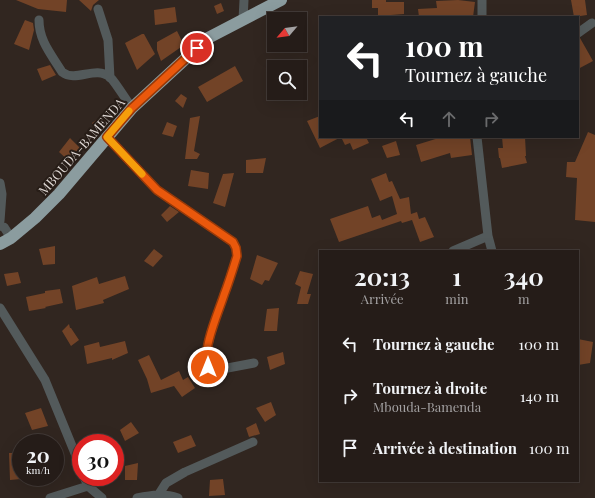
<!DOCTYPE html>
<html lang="fr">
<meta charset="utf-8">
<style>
body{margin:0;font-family:"Playfair Display",serif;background:#2d2521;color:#f1f3f6;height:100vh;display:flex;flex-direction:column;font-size:15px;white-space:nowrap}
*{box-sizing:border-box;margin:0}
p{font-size:13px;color:#a3a1a2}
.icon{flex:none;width:22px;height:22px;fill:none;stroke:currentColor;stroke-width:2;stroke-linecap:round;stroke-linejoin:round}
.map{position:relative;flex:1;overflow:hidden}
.details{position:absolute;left:319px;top:250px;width:260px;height:232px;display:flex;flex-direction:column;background:#251c18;border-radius:0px;box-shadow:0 4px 16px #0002,0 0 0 1px #423a37}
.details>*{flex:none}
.guide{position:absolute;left:319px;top:16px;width:260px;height:122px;border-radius:0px;box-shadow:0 4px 16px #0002,0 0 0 1px #423a37;background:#202124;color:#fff;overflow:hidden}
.needle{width:26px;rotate:241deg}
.fabs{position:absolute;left:267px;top:12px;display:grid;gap:8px}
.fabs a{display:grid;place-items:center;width:40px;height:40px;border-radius:0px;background:#251c18;box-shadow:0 4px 16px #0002,0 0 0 1px #423a37;font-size:20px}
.speed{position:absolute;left:12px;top:434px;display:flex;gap:8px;font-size:20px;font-weight:700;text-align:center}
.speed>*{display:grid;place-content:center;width:52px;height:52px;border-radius:50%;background:#251c18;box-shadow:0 4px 16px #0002,0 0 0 1px #423a37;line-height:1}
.speed small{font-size:10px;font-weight:400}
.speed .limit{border:6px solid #d22;background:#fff;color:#111}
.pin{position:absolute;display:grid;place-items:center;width:34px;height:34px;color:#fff;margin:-17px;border:2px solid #fff;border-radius:50%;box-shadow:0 1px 4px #0007}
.me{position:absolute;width:44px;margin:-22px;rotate:0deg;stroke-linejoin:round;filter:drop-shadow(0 0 3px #0008)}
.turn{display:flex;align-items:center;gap:14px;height:84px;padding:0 20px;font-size:18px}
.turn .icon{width:52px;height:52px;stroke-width:2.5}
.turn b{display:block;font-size:28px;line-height:34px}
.lanes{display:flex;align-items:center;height:38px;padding:0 20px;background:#0003;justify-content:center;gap:20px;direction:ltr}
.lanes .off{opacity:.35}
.eta{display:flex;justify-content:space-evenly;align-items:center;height:68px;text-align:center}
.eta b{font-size:24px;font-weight:700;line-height:28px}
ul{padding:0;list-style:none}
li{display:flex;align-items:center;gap:12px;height:52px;padding:0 20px}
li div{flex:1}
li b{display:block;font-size:15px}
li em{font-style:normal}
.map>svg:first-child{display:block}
</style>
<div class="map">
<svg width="595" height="498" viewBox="0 0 595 498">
<rect width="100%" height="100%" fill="#312620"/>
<!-- building -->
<path fill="#724327" d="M16 0H67L66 12 38 9Z
M79 0H99L93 5 91 11Z
M372 0H386V2H404V14L391 15V17H378V8H372Z
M458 0 475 2 473 17H419L418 9 437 8 436 1Z
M571 0H585L587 15 574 17Z
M221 3 224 11 217 14 214 6Z
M175 7 177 22 155 25 154 10Z
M25 20 33 23 34 30 29 50 14 44Z
M177 31 184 45 161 61 157 50V42Z
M142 34H144L155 54 137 70 125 43Z
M580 38 593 61 578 69V39Z
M50 65 56 75 42 81 37 69Z
M235 66 243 81 207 102 198 87Z
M181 94 187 98 183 108 175 101Z
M105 114 110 120 98 132 92 123Z
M200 116 194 151 200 154 197 159H185L190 118Z
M320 116V137H366L369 143 353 150 350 143 345 145 341 137 320 148 307 121Z
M167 122 177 126 173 137 162 134Z
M588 132 595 135V222L575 220 577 178 566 177 567 162H575Z
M442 137H470L472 155 451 158 450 153 421 162 416 145Z
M502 137H525L526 156H525L527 163 502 168 500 158H499L498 148H503Z
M70 138 80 148 70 162 59 152Z
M396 141 400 155 387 158 382 146Z
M266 158 263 173H246V160Z
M191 170 209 173 208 189 188 186Z
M234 173 225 207 213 203 223 174Z
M386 173 389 182 392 181 400 199 409 197 411 214 417 212 419 219 425 217 434 237 420 242 412 220 402 223 401 221 339 242 330 219 368 206 372 218 380 215 382 220 397 214 392 196 380 201 371 179Z
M170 206 179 212 167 222 161 215Z
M55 246V264L43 265 39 249Z
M154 249 163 256 153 267 144 261Z
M257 255 278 263 269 281 265 280 262 285 250 279Z
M300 271 313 274 307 294H311L308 304H297L301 287 295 284Z
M18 272 21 283 7 286 4 274Z
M125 276 129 289 103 300 104 303 76 310 72 286 97 277 99 284Z
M60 289 63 303 45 307 46 308 29 311 26 297 45 293V291Z
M279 308 277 331H264L267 309Z
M69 324 70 328H71L79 340 71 346 62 331Z
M578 339 593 342 590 363 578 365Z
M125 341 128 353 112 360V358L87 364 84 346 99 342 100 347Z
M283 352 285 364 270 370 267 357Z
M149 355 161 380 179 371 183 380 188 377 195 388 182 397 174 386 151 393 147 379 138 360Z
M271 402 276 415 265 422 256 408Z
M41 408 48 426 32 430 25 413Z
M131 422 139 433 125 441 120 430Z
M256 423 260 434 249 437 246 428Z
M191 435 196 446 178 453 173 442Z
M9 453H21V479L10 480Z
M138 463 137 480H125V466Z
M223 479 225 495 209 496 210 480Z"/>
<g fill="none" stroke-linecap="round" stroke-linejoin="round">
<!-- minor -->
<path stroke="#535a5b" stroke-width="9" d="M98 9 108 40 110 78
M482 17V0
M39 20C39 41 51 54 62 72 76 83 95 65 110 77 116 83 126 100 132 108
M243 20 244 0
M578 33 592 23
M107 137 157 190 233 242 236 248 237 256C233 269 229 282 224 295 219 311 201 352 208 367L217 370 254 363
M477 137 488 236 492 251
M0 183 2 194 0 221
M0 226 4 227 11 238
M453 251 488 236
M0 308 45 380 81 468
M84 477 88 486 102 498
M159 494 166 483 185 472 253 442
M50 498 88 486
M137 498C152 495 164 493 178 498"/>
<!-- highway -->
<path stroke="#8b9c9f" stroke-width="12" d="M0 244 11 238 35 218 59 194 132 108 208 38 281 0"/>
</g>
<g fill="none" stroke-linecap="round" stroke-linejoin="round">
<!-- route casing -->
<g stroke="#983908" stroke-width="10">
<path id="route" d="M197 48 132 108 107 137 157 190 233 242 236 248 237 256C233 269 229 282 224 295 219 311 201 351 208 367"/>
</g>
<!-- route -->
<use href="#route" stroke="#ea580c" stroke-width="7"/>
<!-- slow -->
<path stroke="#f59e0b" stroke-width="7" d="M129 111 107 137 142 174"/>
</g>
<g text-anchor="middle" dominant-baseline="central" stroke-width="4" stroke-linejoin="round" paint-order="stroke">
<!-- street labels -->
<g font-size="13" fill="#dfd8d4" stroke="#271d17">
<text transform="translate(81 146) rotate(-49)">MBOUDA-BAMENDA</text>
</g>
</g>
</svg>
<div class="fabs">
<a><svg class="needle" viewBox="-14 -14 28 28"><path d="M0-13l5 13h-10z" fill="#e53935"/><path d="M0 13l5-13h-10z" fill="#a3a1a2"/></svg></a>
<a><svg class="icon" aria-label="search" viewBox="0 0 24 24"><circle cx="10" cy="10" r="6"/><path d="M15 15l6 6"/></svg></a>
</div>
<div class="speed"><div>20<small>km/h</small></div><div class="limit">30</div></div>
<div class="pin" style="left:197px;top:48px;background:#d93025"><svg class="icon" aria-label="arrive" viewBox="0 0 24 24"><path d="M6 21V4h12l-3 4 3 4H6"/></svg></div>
<svg class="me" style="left:208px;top:367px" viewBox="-20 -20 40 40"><circle r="17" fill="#ea580c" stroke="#fff" stroke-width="3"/><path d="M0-11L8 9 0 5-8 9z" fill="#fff"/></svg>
<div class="guide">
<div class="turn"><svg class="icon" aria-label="left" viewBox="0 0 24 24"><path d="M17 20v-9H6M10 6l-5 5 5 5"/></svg><div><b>100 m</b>Tournez à gauche</div></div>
<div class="lanes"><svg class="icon" aria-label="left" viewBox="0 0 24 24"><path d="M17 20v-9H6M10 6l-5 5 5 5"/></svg><svg class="icon off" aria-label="ahead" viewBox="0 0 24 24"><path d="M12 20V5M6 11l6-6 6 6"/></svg><svg class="icon off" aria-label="right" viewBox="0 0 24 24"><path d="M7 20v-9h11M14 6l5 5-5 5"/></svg></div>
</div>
<section class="details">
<div class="eta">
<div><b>20:13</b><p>Arrivée</p></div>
<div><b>1</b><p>min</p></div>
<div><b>340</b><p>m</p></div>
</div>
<ul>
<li><svg class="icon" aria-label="left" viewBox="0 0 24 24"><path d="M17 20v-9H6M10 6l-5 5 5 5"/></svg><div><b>Tournez à gauche</b></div><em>100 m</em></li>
<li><svg class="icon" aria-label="right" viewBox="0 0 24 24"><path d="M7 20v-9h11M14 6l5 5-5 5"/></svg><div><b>Tournez à droite</b><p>Mbouda-Bamenda</p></div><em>140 m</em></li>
<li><svg class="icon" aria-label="arrive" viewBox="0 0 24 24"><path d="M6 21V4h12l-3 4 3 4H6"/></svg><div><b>Arrivée à destination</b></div><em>100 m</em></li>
</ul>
</section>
</div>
